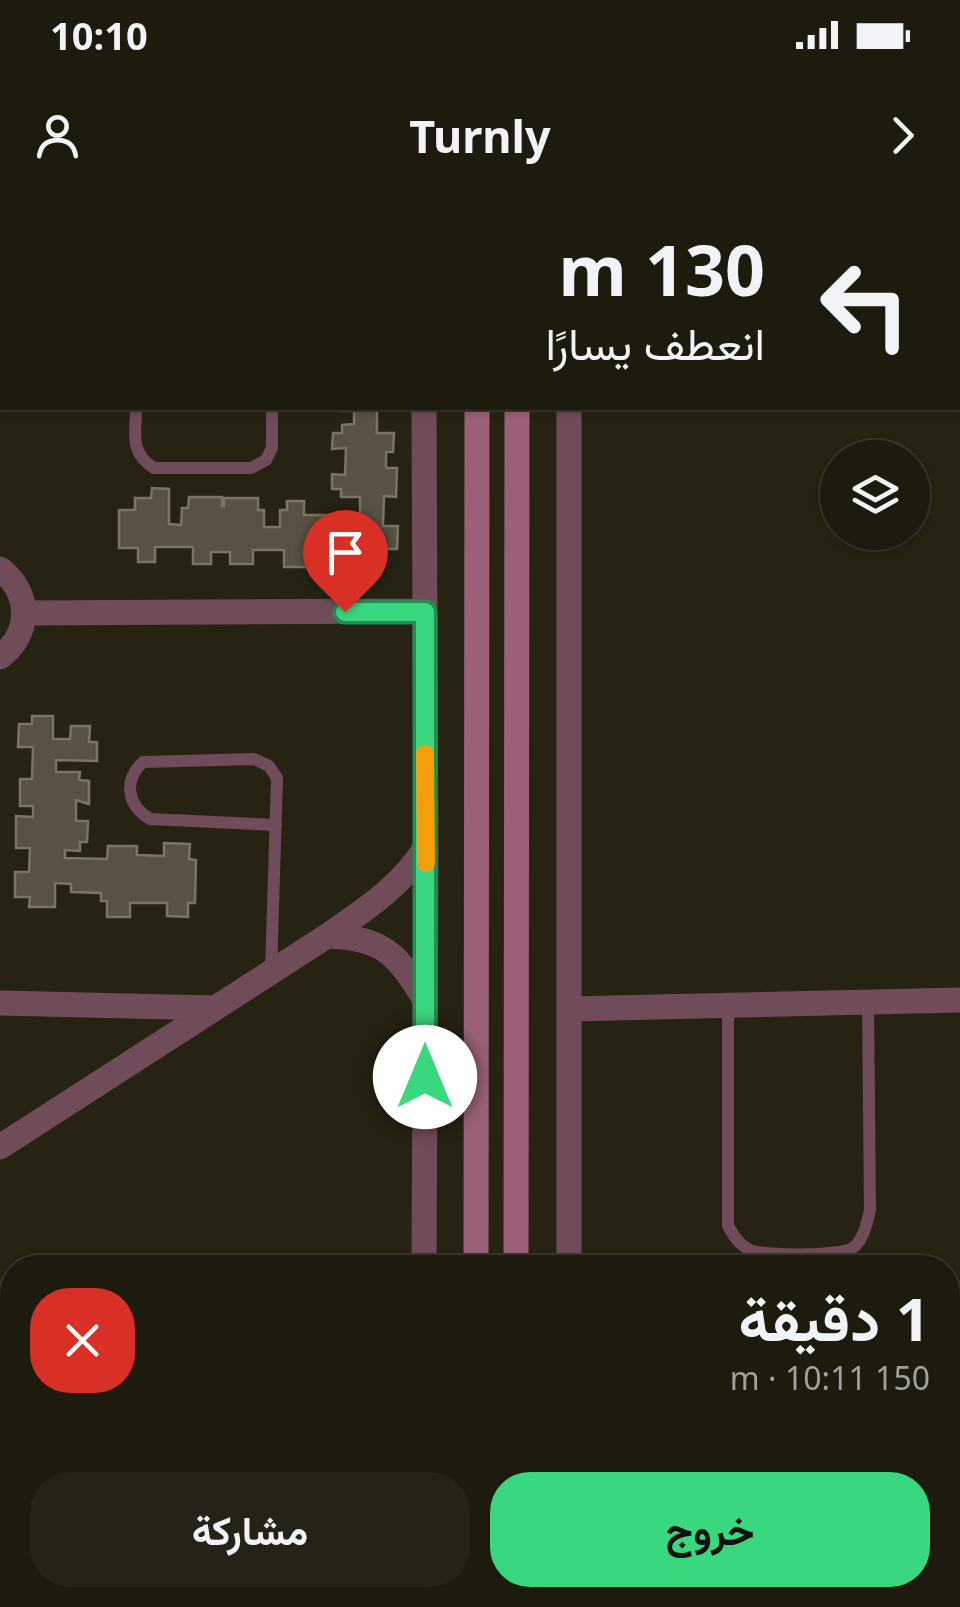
<!DOCTYPE html>
<html lang="ar">
<meta charset="utf-8">
<style>
body{margin:0;font-family:"Noto Sans",Vazirmatn,sans-serif;background:#252317;color:#f1f3f6;direction:rtl;height:100vh;display:flex;flex-direction:column;font-size:38px;white-space:nowrap}
*{box-sizing:border-box;margin:0}
p{font-size:32px;color:#a0a19e}
.icon{flex:none;width:55px;height:55px;fill:none;stroke:currentColor;stroke-width:2;stroke-linecap:round;stroke-linejoin:round}
.map{position:relative;flex:1;overflow:hidden;direction:ltr}
.details{position:absolute;left:0px;top:1055px;width:960px;height:352px;display:flex;flex-direction:column;background:#1d1a0e;border-radius:40px 40px 0 0;box-shadow:0 2px 8px #0004,0 0 0 2px #3b382e;direction:rtl}
.details>*{flex:none}
.top-card{position:absolute;left:0px;top:0px;width:960px;height:210px;box-shadow:0 2px 8px #0004,0 0 0 2px #3b382e;direction:rtl;background:#1d1a0e;color:#f1f3f6;overflow:hidden}
.controls{position:absolute;left:820px;top:240px;display:grid;gap:20px}
.controls a{display:grid;place-items:center;width:110px;height:110px;border-radius:50%;background:#1d1a0e;box-shadow:0 2px 8px #0004,0 0 0 2px #3b382e;font-size:50px}
.pin{position:absolute;display:grid;place-items:center;width:85px;height:85px;color:#fff;margin:-102px -42px;border-radius:50% 50% 50% 0;rotate:-45deg;box-shadow:0 0 10px #0007}
.pin .icon{rotate:45deg}
.me{position:absolute;width:110px;margin:-55px;rotate:0deg;stroke-linejoin:round;filter:drop-shadow(0 0 8px #0008)}
.turn{display:flex;align-items:center;gap:35px;height:210px;padding:0 30px;font-size:45px}
.turn .icon{width:130px;height:130px;stroke-width:2.5}
.turn b{display:block;font-size:70px;line-height:85px}
.round{display:grid;place-items:center;flex:none;width:105px;height:105px;border-radius:40px;background:#252317}
.head{display:flex;align-items:center;justify-content:space-between;height:170px;padding:0 30px}
h1{font-size:60px;font-weight:700;line-height:75px}
.cta{display:flex;gap:20px;margin-top:auto;padding:20px 30px}
.cta a{flex:1;height:115px;border-radius:40px;background:#39d87f;color:#111;font-size:40px;font-weight:700;line-height:115px;text-align:center}
.cta a+a{background:#252317;color:#f1f3f6}
.status{display:flex;justify-content:space-between;align-items:center;height:70px;padding:0 50px;background:#1d1a0e;direction:ltr}
.status svg{height:28px;fill:currentColor}
header{display:flex;justify-content:space-between;align-items:center;height:130px;padding:0 30px;background:#1d1a0e;font-size:45px;font-weight:700}
.map>svg:first-child{display:block}
</style>
<div class="status"><b>10:10</b><svg viewBox="0 0 49 12"><path d="M0 12V9h3v3zM5 12V6h3v6zM10 12V3h3v9zM15 12V0h3v12zM26 1h20v11H26zM47 4h2v5h-2z"/></svg></div>
<header><svg class="icon" aria-label="forward" viewBox="0 0 24 24"><path d="M9 5l7 7-7 7"/></svg>Turnly<svg class="icon" aria-label="person" viewBox="0 0 24 24"><circle cx="12" cy="8" r="4"/><path d="M4 21q1-7 8-7t8 7"/></svg></header>
<div class="map">
<svg width="960" height="1407" viewBox="0 0 960 1407">
<rect width="100%" height="100%" fill="#272313"/>
<!-- building -->
<path fill="#575241" stroke="#7a7562" stroke-width="2.5" d="M341 208H377V233H394L393 252H386V268H397L396 297 384 296 383 326H398L397 349H380L383 356 361 357V334H346V347H314V354H307V367H284V350H253V364H230V352H211V364H193V347H155V362H138V348H119V310H135V298H151L152 288 169 289V324L181 325 182 308H188L189 297H222V306H224V298H258V310H264V327H280V310H287V301H304V315H360V297H341V289H332V274L345 275 346 248 332 249 333 233H342V225L354 224V211H341Z
M32 516H53V539H70L71 526H90L89 542H97V561L56 560V572H80L79 580 89 581V604L76 600V621H88L87 642H80V651L65 650V658L107 659 108 646H137V655L164 656V643L190 644 189 659 196 660 195 703H188V717L167 716V703H130V717H107V701H101V693L71 692V684L55 683V707H29L30 697H15V672H29L30 648H16V616L33 617V606H20V579H32L33 547H18L19 524H32Z"/>
<g fill="none" stroke-linecap="round" stroke-linejoin="round">
<!-- lane -->
<path stroke="#704b59" stroke-width="12" d="M136 208C136 233 129 253 154 268H251L266 260 272 248V208
M271 772 277 578 269 566 254 559 143 562C123 581 127 605 150 619L276 625
M728 805V1026C734 1036 739 1045 750 1050 765 1056 842 1057 854 1047 864 1038 867 1023 870 1010L868 802
M727 1395V1407
M865 1407V1395"/>
<!-- street -->
<path stroke="#704b59" stroke-width="25" d="M424 0V2
M569 0V2
M0 25H2
M569 208V1068
M0 369C32 393 31 434 0 457
M25 413 425 411
M425 800C397 754 384 738 327 736 364 710 401 687 425 648
M0 803 215 808
M569 809 960 800
M0 947 327 736
M424 1068 426 658 424 208
M0 1190H12
M948 1192H960
M569 1395V1407
M422 1407V1395"/>
<!-- secondary -->
<path stroke="#9b6178" stroke-width="25" d="M477 2V0
M517 2V0
M476 1068 477 208
M516 1068 517 208
M475 1407V1395
M516 1407V1395"/>
</g>
<g fill="none" stroke-linecap="round" stroke-linejoin="round">
<!-- route casing -->
<g stroke="#258c53" stroke-width="25">
<path id="route" d="M345 412H425V877"/>
</g>
<!-- route -->
<use href="#route" stroke="#39d87f" stroke-width="18"/>
<!-- slow -->
<path stroke="#f59e0b" stroke-width="18" d="M425 554 426 663"/>
</g>
</svg>
<div class="controls">
<a><svg class="icon" aria-label="layers" viewBox="0 0 24 24"><path d="M12 4l9 5-9 5-9-5zM3 14l9 5 9-5"/></svg></a>
</div>
<div class="pin" style="left:345px;top:412px;background:#d93025"><svg class="icon" aria-label="arrive" viewBox="0 0 24 24"><path d="M6 21V4h12l-3 4 3 4H6"/></svg></div>
<svg class="me" style="left:425px;top:877px" viewBox="-20 -20 40 40"><circle r="19" fill="#fff"/><path d="M0-13L10 11 0 6-10 11z" fill="#39d87f"/></svg>
<div class="top-card">
<div class="turn"><svg class="icon" aria-label="left" viewBox="0 0 24 24"><path d="M17 20v-9H6M10 6l-5 5 5 5"/></svg><div><b>130 m</b>انعطف يسارًا</div></div>
</div>
<section class="details">
<div class="head"><div><h1>1 دقيقة</h1><p>150 m · 10:11</p></div><a class="round" style="background:#d93025;color:#fff"><svg class="icon" aria-label="close" viewBox="0 0 24 24"><path d="M6 6l12 12M18 6L6 18"/></svg></a></div>
<div class="cta"><a>خروج</a><a>مشاركة</a></div>
</section>
</div>
